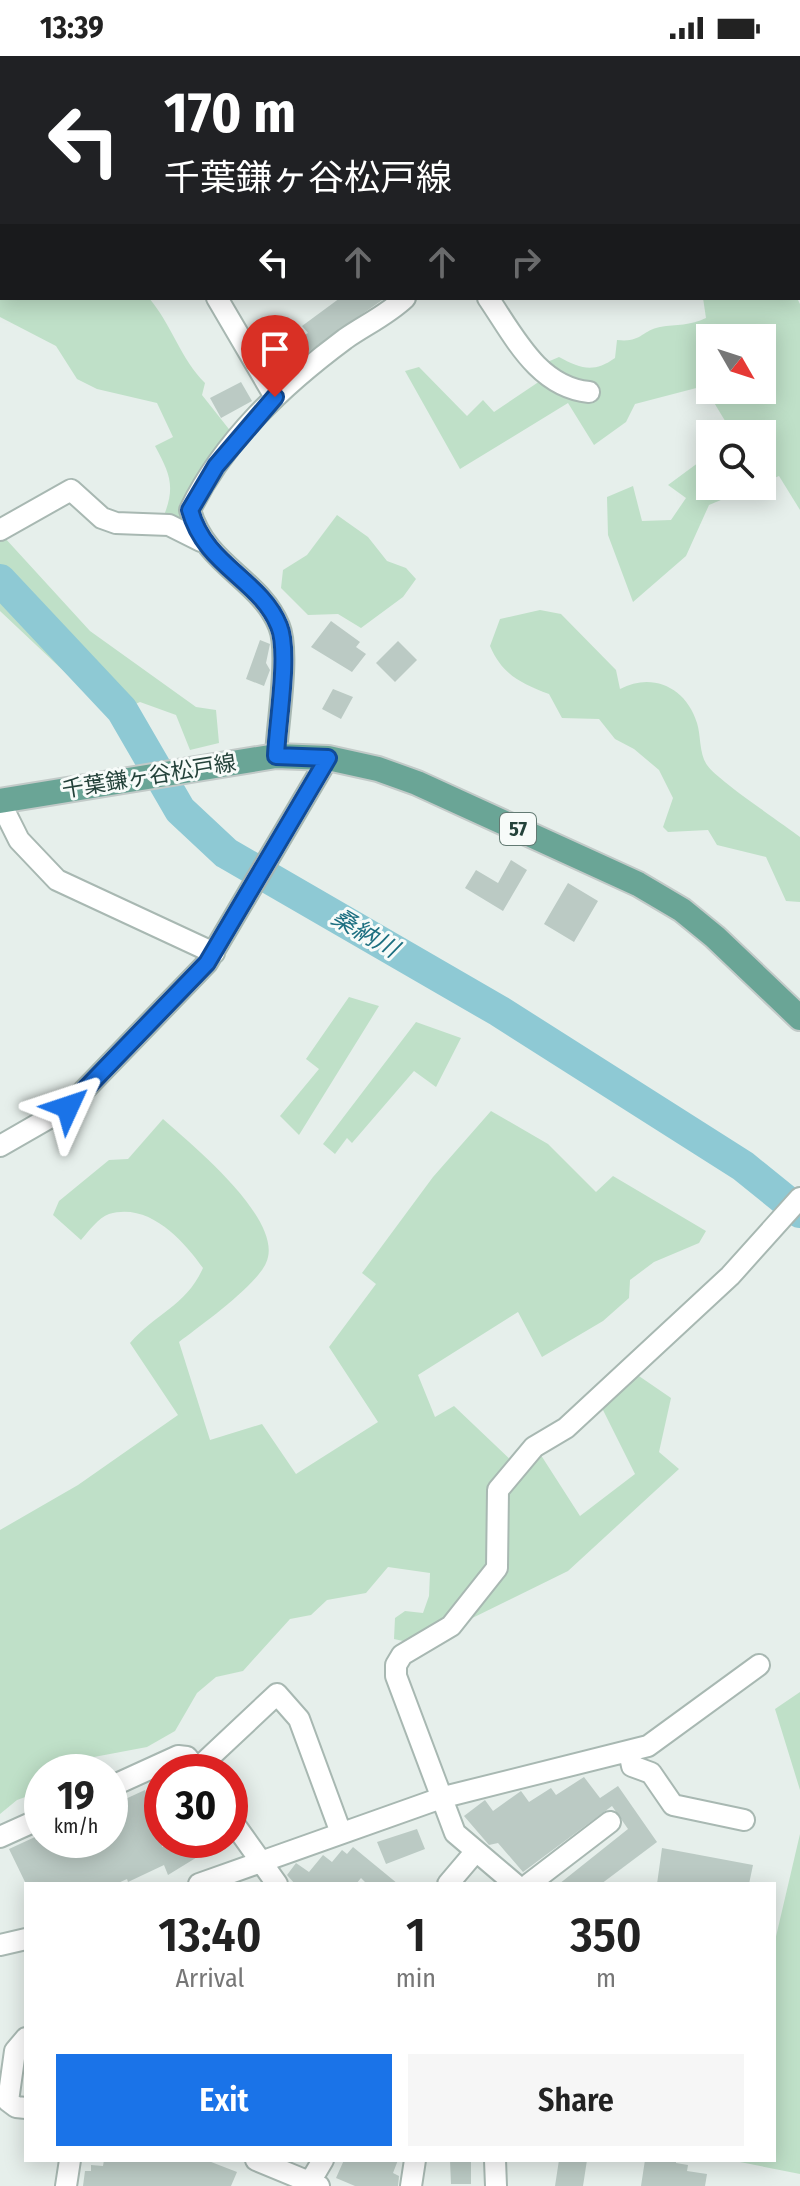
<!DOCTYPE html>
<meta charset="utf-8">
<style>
body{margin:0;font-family:"Fira Sans Condensed","Noto Sans JP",sans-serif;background:#f6f6f6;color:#222;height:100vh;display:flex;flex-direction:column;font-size:30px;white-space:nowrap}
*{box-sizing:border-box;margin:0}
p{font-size:26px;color:#767676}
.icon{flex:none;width:44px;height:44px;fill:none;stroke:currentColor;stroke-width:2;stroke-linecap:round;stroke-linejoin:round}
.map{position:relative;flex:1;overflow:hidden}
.side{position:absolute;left:24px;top:1826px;width:752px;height:280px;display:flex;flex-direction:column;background:#fff;border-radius:0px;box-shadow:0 4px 20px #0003}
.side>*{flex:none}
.hud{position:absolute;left:0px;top:0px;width:800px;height:244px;box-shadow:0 4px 20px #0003;background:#202124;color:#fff;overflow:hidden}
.needle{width:52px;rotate:129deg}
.buttons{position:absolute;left:696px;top:268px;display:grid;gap:16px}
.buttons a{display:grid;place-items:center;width:80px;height:80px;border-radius:0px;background:#fff;box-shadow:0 4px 20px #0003;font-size:40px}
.speed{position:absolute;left:24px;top:1698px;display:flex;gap:16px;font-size:40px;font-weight:700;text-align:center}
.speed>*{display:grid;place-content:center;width:104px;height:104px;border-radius:50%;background:#fff;box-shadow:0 4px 20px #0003;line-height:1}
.speed small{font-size:20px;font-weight:400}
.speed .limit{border:12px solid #d22;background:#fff;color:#111}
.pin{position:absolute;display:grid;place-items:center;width:68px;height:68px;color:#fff;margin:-82px -34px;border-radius:50% 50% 50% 0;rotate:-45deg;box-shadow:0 0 8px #0007}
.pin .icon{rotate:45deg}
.me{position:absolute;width:88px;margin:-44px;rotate:48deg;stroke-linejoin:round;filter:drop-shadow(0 0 6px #0008)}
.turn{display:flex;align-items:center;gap:28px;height:168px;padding:0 32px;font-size:36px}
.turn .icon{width:104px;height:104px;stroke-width:2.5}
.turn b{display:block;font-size:56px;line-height:68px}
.lanes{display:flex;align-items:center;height:76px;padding:0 32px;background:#0003;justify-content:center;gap:40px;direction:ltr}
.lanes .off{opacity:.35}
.eta{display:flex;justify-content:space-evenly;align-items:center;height:136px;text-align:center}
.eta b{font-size:48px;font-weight:600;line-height:56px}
.action{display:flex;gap:16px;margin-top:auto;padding:16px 32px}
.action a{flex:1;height:92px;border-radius:0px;background:#1a73e8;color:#fff;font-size:32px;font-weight:600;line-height:92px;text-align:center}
.action a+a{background:#f6f6f6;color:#222}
.status{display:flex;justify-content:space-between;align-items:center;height:56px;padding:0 40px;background:#fff;direction:ltr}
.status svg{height:22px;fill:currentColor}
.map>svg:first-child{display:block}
</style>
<div class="status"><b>13:39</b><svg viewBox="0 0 49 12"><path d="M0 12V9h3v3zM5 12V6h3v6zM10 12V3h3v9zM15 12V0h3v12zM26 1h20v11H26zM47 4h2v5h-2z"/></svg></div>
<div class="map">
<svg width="800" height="2130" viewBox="0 0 800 2130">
<rect width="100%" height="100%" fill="#e6efeb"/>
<!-- green -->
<path fill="#bfe0c8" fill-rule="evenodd" d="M404 0H800V35L798 37V2Z
M0 172 2 242H149C172 269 180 302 205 327L202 339 232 377 179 449 184 469 163 462C176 430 170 418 155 390L173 381 157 347 97 333 77 323 56 290 0 261Z
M703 242H797L800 248V454L779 420 762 427V378H733L704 330 635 348 626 366 594 389 568 347 460 413 405 315 419 311 467 360 483 344 494 356 543 323 538 310 559 301C581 313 594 317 615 302L617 284C641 287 641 275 660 271 677 268 690 270 706 262ZM710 282H762V334H710Z
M710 398V430H754L709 449 686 500 633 546 608 479 607 441 633 430 642 465 671 464 686 442 668 429Z
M337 459 368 481 387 505 406 512 416 523 403 541 361 572 338 558 308 559 281 532 283 514 307 499Z
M4 481 90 575 196 651 216 654 219 687 190 694 176 659 140 646 122 654 106 655 0 555V483Z
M540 554 561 558 616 614 620 633C652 616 686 631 697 667 701 679 699 698 707 709 717 724 782 767 800 781V846L786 845 766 801 717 789 708 774 668 776 663 771 673 742 659 714 634 693 615 683 599 663 562 662 549 638C520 627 502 618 490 590L500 563Z
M349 941 379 950 299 1079 280 1060 319 1013 306 1003Z
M416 966 461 982 436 1031 414 1015 352 1087 347 1082 335 1098 323 1088Z
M491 1055 548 1088 596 1136 613 1120 706 1175 699 1187 654 1206 630 1224 629 1242 603 1265 542 1301 518 1256 418 1319 435 1361 454 1350 515 1408 492 1436 495 1498 447 1565 412 1587 394 1583 395 1562 405 1555 423 1557 429 1540 430 1517 388 1511 366 1537 327 1544 311 1559 290 1563 243 1615 216 1621 197 1637 175 1675 147 1691 94 1701 74 1716H42V1735L17 1744 0 1758V1474L78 1429 178 1359 130 1287C156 1257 186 1250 203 1212 183 1184 149 1146 109 1158 99 1161 88 1176 81 1184L53 1159 59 1145 109 1104 128 1103 163 1063C191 1088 286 1165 266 1207 256 1230 200 1270 179 1286L210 1384 262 1368 296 1418 378 1366 329 1291 376 1228 362 1217 433 1121Z
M636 1318 671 1342 659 1396 679 1413 568 1515 454 1571 486 1532 502 1436 537 1393 580 1460 635 1418 601 1350Z
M800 1636V1734L775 1653Z
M800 1778V2118L730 2104H774V1889Z"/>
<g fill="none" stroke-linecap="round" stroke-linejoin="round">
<!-- river -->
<path stroke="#8ec9d4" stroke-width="32" d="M0 524 122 654 180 754 226 797 499 955 743 1110 800 1156"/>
</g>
<!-- building -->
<path fill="#bbcac4" d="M340 242H385L277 318 267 301 308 277 302 270Z
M241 326 252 345 221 362 210 342Z
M331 565 360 586 356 591 366 598 352 616 311 591Z
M260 584 270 588 266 607 270 614 264 630 246 623Z
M398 585 417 604 395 626 376 607Z
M333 633 353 641 341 663 322 653Z
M511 804 527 814 503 855 465 832 476 814 498 827Z
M568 827 598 845 574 886 544 868Z
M584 1721 600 1742 618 1730 657 1786 601 1828H559L628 1773 612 1750 523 1816 498 1787 489 1789 464 1760 485 1744 493 1755 521 1735 529 1746 551 1732 556 1739Z
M162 1732V1791L177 1784H225L168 1819 164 1809 128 1826 127 1823 116 1828H26L9 1793 35 1781 36 1784H110V1750L145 1734 147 1740Z
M417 1773 425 1793 386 1808 377 1786Z
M353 1791 398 1828H367L361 1822 356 1828H295L287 1819 296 1807 309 1816 323 1799 332 1806 342 1794 347 1798Z
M662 1792 753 1809 749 1828H657Z
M104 2104H206L237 2116 231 2130H83L85 2115H91V2109L103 2110Z
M344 2104H398L393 2117 399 2120 398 2130H355L336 2122Z
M450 2104H471V2128H451Z
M559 2104H587L583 2130H555Z
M645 2104H676V2107L688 2109 687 2115 707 2118 705 2130H641Z"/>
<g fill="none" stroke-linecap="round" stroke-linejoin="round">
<!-- minor casing -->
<g stroke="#a8b8b2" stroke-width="24">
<path id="minor" d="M160 0 161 2
M296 0 297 2
M217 242 275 341
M488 242C514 280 538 331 589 336
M0 474 71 434 102 462 116 467 169 469 201 485
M276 700C277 669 290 596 279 570 260 523 205 509 190 454 224 384 283 329 345 283 365 269 387 259 405 242
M0 746 19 784 57 824 214 897
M0 1090 68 1051 207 907 328 702
M629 1695 632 1710 651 1717 673 1749 744 1764
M197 1713 277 1638 299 1663 341 1777
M110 1731 178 1700 187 1701 199 1716
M230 1762 277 1828
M0 1781 42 1762
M199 1828 444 1741 648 1690 759 1609
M448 1828 476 1795
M515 1828 455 1777 396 1620V1609L402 1599 451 1570 497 1512 498 1434 534 1391 566 1372 730 1220 800 1142
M529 1828 610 1766
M0 1889 26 1883
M26 1982 15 1995 8 2045 16 2051 26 2052
M256 2104 319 2130
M495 2104 496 2130
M310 2126 323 2104
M66 2130 70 2104
M411 2130 415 2104"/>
</g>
<!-- major casing -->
<g stroke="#c2cac8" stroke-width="28">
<path id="major" d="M0 745 276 700 328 702 378 713 417 727 638 828 682 854 715 881 800 962"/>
</g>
<!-- minor -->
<use href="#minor" stroke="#fff" stroke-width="20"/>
<!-- major -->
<use href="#major" stroke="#6aa596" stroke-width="24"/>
</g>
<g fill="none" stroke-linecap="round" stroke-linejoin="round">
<!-- route casing -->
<g stroke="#114b97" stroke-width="20">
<path id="route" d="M68 1051 207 907 328 702 276 700C277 669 290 596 279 570 260 523 205 510 190 454L216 410 275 341"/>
</g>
<!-- route -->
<use href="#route" stroke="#1a73e8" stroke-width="14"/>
</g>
<g text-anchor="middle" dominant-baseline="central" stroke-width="6" stroke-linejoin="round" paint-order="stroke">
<!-- shield labels -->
<rect fill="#f7fbf9" stroke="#637a73" stroke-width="2" x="500" y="757" width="36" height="32" rx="6"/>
<g font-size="20" font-weight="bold" fill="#24423a">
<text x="518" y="773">57</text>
</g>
<!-- street labels -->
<g font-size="22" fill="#24423a" stroke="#f7fbf9">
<text transform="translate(149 720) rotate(-9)">千葉鎌ヶ谷松戸線</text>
</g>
<!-- water labels -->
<g font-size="24" font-style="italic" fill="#1c6f80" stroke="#f7fbf9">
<text transform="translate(365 877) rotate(30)">桑納川</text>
</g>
</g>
</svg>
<div class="buttons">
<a><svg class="needle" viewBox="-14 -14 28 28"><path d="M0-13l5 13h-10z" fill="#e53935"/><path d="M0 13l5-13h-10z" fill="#767676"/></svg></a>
<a><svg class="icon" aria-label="search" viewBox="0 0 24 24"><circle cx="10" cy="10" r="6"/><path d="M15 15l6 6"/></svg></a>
</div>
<div class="speed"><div>19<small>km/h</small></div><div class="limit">30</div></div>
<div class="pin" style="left:275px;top:341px;background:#d93025"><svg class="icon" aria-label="arrive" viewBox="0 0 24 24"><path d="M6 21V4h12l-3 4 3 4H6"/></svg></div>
<svg class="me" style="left:68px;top:1051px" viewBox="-20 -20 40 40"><path d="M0-17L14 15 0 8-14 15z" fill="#1a73e8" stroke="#fff" stroke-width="4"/></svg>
<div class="hud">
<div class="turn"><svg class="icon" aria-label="left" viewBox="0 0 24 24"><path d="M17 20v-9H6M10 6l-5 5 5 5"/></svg><div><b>170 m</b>千葉鎌ヶ谷松戸線</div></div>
<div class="lanes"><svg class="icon" aria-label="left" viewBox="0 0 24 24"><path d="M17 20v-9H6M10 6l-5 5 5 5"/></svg><svg class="icon off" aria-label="ahead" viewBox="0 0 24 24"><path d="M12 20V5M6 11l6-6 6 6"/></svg><svg class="icon off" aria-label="ahead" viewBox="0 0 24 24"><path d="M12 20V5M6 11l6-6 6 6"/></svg><svg class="icon off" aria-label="right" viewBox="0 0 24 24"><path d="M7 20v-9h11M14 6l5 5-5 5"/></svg></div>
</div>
<section class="side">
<div class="eta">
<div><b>13:40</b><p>Arrival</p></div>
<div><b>1</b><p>min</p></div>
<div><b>350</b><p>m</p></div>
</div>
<div class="action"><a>Exit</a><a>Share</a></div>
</section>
</div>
